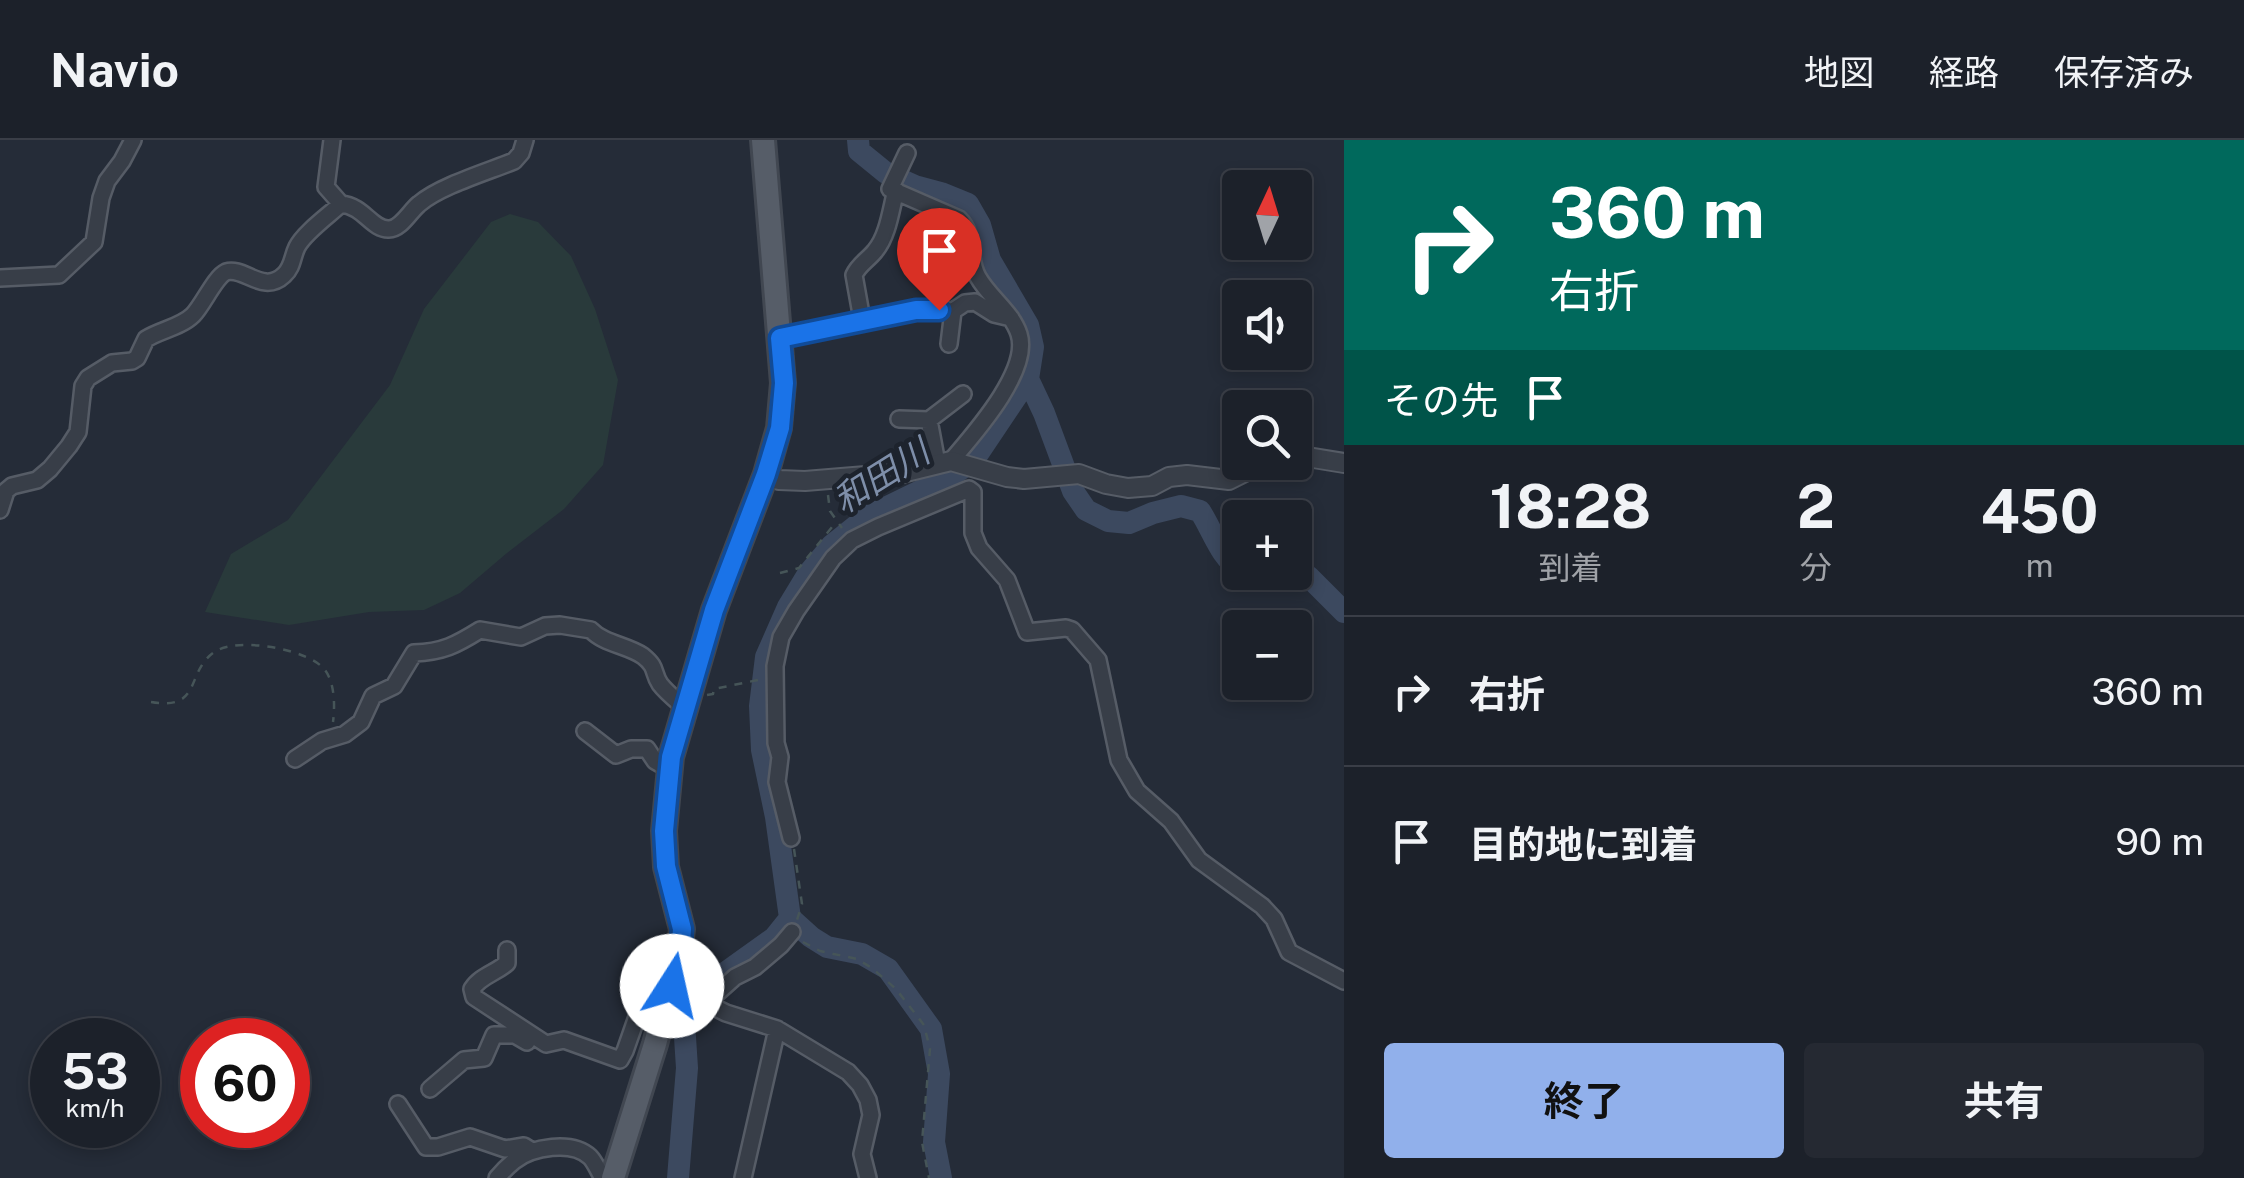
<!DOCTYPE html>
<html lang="ja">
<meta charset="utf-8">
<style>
body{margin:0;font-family:"Public Sans","Noto Sans JP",sans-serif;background:#252932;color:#f1f3f6;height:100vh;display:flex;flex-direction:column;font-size:38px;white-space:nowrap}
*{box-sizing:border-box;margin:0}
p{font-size:32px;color:#a0a3a8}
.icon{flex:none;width:55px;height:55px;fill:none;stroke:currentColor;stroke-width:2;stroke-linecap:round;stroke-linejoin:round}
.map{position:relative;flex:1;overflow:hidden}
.sheet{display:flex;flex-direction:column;background:#1c212a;width:900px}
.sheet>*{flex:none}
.top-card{background:#00695c;color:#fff;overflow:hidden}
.needle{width:65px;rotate:4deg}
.fabs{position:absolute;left:1222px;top:30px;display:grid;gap:20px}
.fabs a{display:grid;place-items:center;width:90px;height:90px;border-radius:10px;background:#1c212a;box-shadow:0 5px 15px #0003,0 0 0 2px #3a3e47;font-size:50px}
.speed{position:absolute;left:30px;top:878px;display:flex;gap:20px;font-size:50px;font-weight:700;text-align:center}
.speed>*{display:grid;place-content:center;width:130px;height:130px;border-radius:50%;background:#1c212a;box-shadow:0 5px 15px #0003,0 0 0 2px #3a3e47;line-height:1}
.speed small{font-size:25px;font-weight:400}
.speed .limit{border:15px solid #d22;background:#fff;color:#111}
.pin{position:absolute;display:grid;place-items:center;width:85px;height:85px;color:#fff;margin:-102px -42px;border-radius:50% 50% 50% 0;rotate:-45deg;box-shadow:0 0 10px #0007}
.pin .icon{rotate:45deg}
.me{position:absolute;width:110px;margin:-55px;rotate:10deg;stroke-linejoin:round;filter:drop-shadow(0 0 8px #0008)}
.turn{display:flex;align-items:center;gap:35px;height:210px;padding:0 40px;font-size:45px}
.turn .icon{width:130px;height:130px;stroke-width:2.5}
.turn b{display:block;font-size:70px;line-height:85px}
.then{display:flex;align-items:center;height:95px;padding:0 40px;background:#0003;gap:20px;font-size:38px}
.eta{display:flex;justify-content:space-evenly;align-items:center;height:170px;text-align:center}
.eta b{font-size:60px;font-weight:700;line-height:70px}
.cta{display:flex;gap:20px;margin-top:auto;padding:20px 40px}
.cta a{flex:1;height:115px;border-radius:10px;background:#91b0eb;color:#111;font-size:40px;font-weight:700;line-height:115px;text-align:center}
.cta a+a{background:#252932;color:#f1f3f6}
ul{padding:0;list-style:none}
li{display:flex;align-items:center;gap:30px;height:150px;padding:0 40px;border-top:2px solid #3a3e47}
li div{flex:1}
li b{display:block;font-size:38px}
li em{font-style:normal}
header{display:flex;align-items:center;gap:60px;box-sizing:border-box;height:140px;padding:0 50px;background:#1c212a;border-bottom:2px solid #3a3e47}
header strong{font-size:48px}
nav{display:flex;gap:55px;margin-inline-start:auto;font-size:35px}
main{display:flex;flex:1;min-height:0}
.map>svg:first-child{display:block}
</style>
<header>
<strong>Navio</strong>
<nav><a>地図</a><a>経路</a><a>保存済み</a></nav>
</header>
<main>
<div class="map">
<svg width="1344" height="1038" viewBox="0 0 1344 1038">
<rect width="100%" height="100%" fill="#252c38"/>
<!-- green -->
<path fill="#293a3b" d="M510 74 538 82 571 116 595 169 618 240 603 325 564 369 507 413 460 453 424 470 369 472 289 485 205 472 231 414 288 380 390 245 424 169 491 82Z"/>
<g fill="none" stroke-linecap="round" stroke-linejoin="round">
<!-- river -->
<path stroke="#3c495f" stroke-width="22" d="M858 0 859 11 886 33 915 46 941 53 968 64 980 85 990 120 1028 185 1033 207 1028 239 973 321 949 337 867 377 832 405 808 434 788 467 766 517 760 566 762 610 776 677 790 778 811 797 827 807 862 814 888 829 931 889 939 934 934 1002 941 1038
M1028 239 1044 273 1073 351 1086 370 1108 381 1129 383 1153 373 1181 366 1200 371C1213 391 1220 417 1240 429
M1260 432H1270
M1294 432 1309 437 1344 472
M678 1038 687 928 684 882 690 862 718 838 774 798 790 778"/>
<!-- minor casing -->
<g stroke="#565c66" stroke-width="20">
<path id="minor" d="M332 0 326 47 341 64
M907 13 890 49 959 79C975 94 967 118 978 137 989 157 1012 172 1019 194 1031 231 973 295 951 321
M0 138 59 135 94 102 101 58 107 41 122 21 133 0
M953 171 965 163 975 162 994 174 1011 178
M858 182 861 174 854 135C859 124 868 120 875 111 888 96 891 69 896 50
M780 198C831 187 902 166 953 171L949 204
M899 279 929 280 963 254
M929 280 937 323
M0 370 6 351 12 346 37 340 50 329 69 306 78 292 83 246 88 238 112 223 132 221 137 218 146 199C160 190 181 187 193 175 203 165 215 137 226 132 244 126 263 155 284 135 293 127 292 117 297 107 304 93 329 75 341 64 364 66 372 90 389 89 401 89 410 71 419 64 440 46 487 32 514 21L521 13 525 0
M585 591 616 615 631 609H647L655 621 669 629
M295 619 322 601 345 594 361 582 373 556 394 546 414 513C443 512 456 505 480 490L521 497 545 486 560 485 591 490C604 504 627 505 643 516 658 528 652 532 660 544 666 552 676 560 684 567
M791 698 777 642 780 617 776 603 775 526 781 497 796 471 833 418 852 400 878 387 969 349 973 352V393L979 408 1007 440 1027 492 1066 488 1072 490 1098 520 1119 620 1137 651 1171 681 1199 720 1262 766 1274 779 1289 812 1344 841
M507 810V823C496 833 480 836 472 849L474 857 546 904 564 900 620 920 625 911 645 854 671 849
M672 846 726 873 777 889 848 932 860 945 868 960 871 975 862 1014 868 1038
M707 862 735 837 755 827 781 805 792 792
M430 949 464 920 484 918 494 895H515L527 902
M398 964 426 1007H438L470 997 505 1009 524 1006 532 1011
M497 1038C502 1032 508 1026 514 1021 532 1007 572 1000 590 1017 595 1022 599 1032 603 1038
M743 1038 777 889"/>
</g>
<!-- tertiary casing -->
<g stroke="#565c66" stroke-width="22">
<path id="tertiary" d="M1295 315 1344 323
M766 334 779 340 805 341 902 333 951 321 1007 337 1024 339 1079 334 1106 344 1128 348 1152 346 1169 337 1187 335 1229 340 1265 322"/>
</g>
<!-- primary casing -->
<g stroke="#414751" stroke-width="28">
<path id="primary" d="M613 1038 655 904 679 815 682 789 666 727 664 691 671 617 714 470 766 334 779 288 783 243 763 0"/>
</g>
<!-- path -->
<path stroke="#465558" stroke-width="2.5" stroke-dasharray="8 8" stroke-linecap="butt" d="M828 355 830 371 842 388
M780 433 799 428 836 382
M707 555 713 554 714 549 763 539
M151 562C204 571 184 531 216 511 239 497 309 509 325 530 335 543 335 567 333 582
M794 709 802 764 797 780
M803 802 820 811 857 819 872 828 896 849 924 885 930 909 922 1002 929 1038"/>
<!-- minor -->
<use href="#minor" stroke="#383e48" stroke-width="15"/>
<!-- tertiary -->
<use href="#tertiary" stroke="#383e48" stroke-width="18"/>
<!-- primary -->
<use href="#primary" stroke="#565d68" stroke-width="22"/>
</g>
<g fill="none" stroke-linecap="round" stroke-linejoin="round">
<!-- route casing -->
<g stroke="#114b97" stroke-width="25">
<path id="route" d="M672 846 680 815 682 789 666 726 664 691 671 617 714 470 766 334 780 288 784 243 780 198 916 170H939"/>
</g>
<!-- route -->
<use href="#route" stroke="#1a73e8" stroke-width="18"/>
</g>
<g text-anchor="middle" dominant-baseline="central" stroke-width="9" stroke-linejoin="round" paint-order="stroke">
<!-- water labels -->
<g font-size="35" font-style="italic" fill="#7e8ea9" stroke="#1d232d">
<text transform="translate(881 336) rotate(-32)">和田川</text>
</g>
</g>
</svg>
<div class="fabs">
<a><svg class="needle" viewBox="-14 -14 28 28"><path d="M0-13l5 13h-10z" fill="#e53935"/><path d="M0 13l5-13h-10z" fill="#a0a3a8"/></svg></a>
<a><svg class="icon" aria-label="sound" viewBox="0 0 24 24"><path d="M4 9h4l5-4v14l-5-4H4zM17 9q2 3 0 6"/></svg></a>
<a><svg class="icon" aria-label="search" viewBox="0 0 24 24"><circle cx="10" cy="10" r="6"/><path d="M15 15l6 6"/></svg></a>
<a>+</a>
<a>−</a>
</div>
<div class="speed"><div>53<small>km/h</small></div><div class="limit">60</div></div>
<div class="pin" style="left:939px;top:170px;background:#d93025"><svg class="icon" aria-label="arrive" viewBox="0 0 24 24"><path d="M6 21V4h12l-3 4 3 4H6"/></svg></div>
<svg class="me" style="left:672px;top:846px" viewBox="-20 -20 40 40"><circle r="19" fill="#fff"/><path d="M0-13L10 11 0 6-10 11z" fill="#1a73e8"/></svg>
</div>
<section class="sheet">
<div class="top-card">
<div class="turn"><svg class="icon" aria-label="right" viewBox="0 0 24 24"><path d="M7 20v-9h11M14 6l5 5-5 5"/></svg><div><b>360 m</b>右折</div></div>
<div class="then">その先<svg class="icon" aria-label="arrive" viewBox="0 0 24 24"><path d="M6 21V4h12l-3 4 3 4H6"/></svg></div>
</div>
<div class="eta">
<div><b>18:28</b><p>到着</p></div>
<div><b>2</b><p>分</p></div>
<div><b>450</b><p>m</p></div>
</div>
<ul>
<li><svg class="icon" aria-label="right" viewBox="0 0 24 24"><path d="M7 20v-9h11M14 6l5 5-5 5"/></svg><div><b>右折</b></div><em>360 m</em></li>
<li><svg class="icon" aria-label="arrive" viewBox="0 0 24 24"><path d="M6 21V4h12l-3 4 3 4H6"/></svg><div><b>目的地に到着</b></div><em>90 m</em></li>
</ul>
<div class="cta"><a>終了</a><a>共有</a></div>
</section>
</main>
